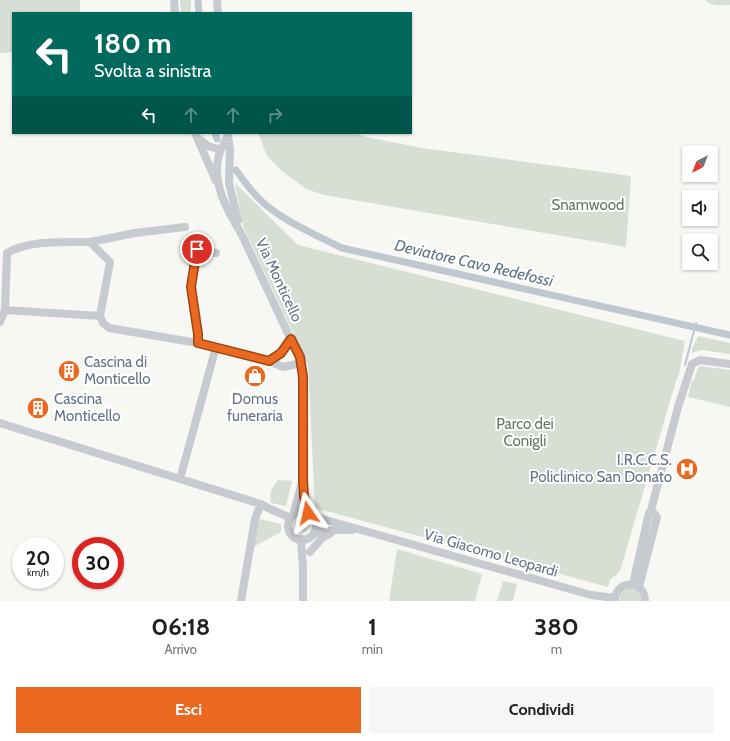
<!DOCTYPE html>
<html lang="it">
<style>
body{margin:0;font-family:Cabin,sans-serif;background:#f6f6f6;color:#202124;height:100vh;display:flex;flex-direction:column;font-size:15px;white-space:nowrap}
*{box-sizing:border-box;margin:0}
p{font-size:13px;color:#757577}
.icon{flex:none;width:22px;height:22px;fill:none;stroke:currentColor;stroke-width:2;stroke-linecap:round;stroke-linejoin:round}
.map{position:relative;height:601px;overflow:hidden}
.details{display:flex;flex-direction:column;background:#fff;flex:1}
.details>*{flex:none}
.top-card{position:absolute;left:12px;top:12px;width:400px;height:122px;border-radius:0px;box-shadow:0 1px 3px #0004;background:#00695c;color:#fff;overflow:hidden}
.needle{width:26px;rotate:222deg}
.controls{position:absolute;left:682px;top:146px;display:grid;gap:8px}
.controls a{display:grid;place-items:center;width:36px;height:36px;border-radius:0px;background:#fff;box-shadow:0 1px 3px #0004;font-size:20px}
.speed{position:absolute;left:12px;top:537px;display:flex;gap:8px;font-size:20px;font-weight:700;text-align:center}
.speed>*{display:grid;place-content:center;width:52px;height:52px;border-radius:50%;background:#fff;box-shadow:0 1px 3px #0004;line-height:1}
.speed small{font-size:10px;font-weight:400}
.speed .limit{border:6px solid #d22;background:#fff;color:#111}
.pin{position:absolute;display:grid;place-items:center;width:34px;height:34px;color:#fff;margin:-17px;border:2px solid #fff;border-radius:50%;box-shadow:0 1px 4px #0007}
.me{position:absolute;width:44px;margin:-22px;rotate:349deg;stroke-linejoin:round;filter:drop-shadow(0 0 3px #0008)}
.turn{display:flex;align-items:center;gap:14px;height:84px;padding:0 16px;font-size:18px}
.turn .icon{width:52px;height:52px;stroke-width:2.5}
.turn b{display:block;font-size:28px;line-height:34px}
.lanes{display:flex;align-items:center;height:38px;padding:0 16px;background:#0003;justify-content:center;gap:20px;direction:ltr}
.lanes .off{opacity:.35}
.eta{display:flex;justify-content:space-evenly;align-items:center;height:68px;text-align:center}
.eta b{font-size:24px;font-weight:700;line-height:28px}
.primary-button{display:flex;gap:8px;margin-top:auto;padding:8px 16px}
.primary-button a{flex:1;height:46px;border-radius:0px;background:#eb6820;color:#fff;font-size:16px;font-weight:700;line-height:46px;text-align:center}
.primary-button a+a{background:#f6f6f6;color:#202124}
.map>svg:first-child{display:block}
</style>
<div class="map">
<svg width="730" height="601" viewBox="0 0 730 601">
<rect width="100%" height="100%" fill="#f7f7f4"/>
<!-- green -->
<path fill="#d7dfd5" d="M0 0H80V13H13V52L0 53Z
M180 0H191V13H181Z
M705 0H730V5C722 5 711 7 705 0Z
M258 133H355L366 137 422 148 631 176 626 247 324 195 306 189 282 171 267 156Z
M235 183 298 245 685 341 679 374 676 381 620 571 610 580 608 587 315 508 308 365 243 226Z
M698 336 730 343V354L701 350 692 353V349Z
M700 366 730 370V407L688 397 692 380H694L697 370Z
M278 480 292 481 286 506 271 503C269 493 272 487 278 480Z
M295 525a7 7 0 1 1 14 0a7 7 0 1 1-14 0Z
M260 519 281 524V532L253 547 257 522Z
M397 549 482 574 475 601H389Z
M503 581 517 584 513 601H497Z
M632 588 640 594 641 601H620C619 592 624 589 632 588Z"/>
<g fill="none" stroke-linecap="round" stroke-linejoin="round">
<!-- stream -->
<path stroke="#bec8ce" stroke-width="2" d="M685 365 696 323"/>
<!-- canal -->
<path stroke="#bec8ce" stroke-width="7" d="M198 0 199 13
M215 133 217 139
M236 170C246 184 257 199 271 209 292 225 318 236 342 248L730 335"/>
<!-- minor -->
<path stroke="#c7cace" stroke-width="8" d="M174 0 175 13
M217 0 218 13
M195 133 216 181
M228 135C225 142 221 148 219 155 211 183 228 212 242 235L299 357 303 377V480L304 496 308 513
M228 135 230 150 229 183 238 220
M198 138 208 146 221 150
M90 242 135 233 185 227
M5 310 100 316
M0 322 5 310 7 253C30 240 64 242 90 242L110 262 100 316 103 323 109 328 198 343 269 361 283 367 297 364 301 366
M198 343V335L191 287 197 249 216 253
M269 361 281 353 291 339
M0 423 261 504 270 509 291 518
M180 479 216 347
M288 526a14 14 0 1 1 28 0a14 14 0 1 1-28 0Z
M293 515 301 486
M312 516 591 595 615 598
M314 533 336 530H352
M301 539 303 567V601
M310 552 322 538 331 533
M633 584 649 513 651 510 678 407 692 364 700 360 730 364
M639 587 657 517 651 510
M241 601 255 519 261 504
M615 601C615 579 645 579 645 601"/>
</g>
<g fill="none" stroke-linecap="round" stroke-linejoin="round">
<!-- route casing -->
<g stroke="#994415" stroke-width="10">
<path id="route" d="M197 249 191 287 198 334V343L269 361 281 353 291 339 300 357 303 377V480L304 496 308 513"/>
</g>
<!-- route -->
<use href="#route" stroke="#eb6820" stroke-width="7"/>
</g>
<!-- icons -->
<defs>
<g id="building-disc" transform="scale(1.15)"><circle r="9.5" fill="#eb6820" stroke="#fff"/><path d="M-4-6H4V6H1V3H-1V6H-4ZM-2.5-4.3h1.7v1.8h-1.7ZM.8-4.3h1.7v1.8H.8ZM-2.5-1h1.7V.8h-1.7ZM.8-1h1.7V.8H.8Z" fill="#fff"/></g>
<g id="shop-disc" transform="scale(1.15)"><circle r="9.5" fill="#eb6820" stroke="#fff"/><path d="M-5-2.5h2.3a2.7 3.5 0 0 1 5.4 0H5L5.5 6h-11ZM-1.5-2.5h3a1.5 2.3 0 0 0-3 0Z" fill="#fff"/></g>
<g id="hospital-disc" transform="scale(1.15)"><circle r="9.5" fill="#eb6820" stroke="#fff"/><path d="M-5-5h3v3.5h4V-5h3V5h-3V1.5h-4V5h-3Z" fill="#fff"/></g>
</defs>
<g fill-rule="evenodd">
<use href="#building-disc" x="69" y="371"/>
<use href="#shop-disc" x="255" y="376"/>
<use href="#building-disc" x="38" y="408"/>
<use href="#hospital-disc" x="687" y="469"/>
</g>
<g text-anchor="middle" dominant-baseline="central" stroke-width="4" stroke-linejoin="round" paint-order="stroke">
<!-- park labels -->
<g font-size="15" fill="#627860" stroke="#fff">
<text x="588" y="205">Snamwood</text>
<text x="525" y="424">Parco dei<tspan x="525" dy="17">Conigli</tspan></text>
</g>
<!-- street labels -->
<g font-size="15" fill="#657386" stroke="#fff">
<text transform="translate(279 280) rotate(65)">Via Monticello</text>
<text transform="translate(491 553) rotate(16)">Via Giacomo Leopardi</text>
</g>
<!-- poi labels -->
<g font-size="15" fill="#657386" stroke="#fff" text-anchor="start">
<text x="84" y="362">Cascina di<tspan x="84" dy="17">Monticello</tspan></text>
<text x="54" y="399">Cascina<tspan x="54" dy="17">Monticello</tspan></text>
<text x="255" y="399" text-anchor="middle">Domus<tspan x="255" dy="17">funeraria</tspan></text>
<text x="672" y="460" text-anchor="end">I.R.C.C.S.<tspan x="672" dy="17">Policlinico San Donato</tspan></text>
</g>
<!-- water labels -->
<g font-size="16" font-style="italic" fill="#607583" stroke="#fff">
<text transform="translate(474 263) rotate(13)">Deviatore Cavo Redefossi</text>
</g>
</g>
</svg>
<div class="controls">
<a><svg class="needle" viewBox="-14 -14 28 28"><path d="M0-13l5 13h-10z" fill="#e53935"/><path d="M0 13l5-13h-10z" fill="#757577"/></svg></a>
<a><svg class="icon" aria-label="sound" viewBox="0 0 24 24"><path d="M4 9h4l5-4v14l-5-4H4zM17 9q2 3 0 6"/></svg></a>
<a><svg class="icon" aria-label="search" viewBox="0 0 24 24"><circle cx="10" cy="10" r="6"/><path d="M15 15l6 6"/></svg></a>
</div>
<div class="speed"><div>20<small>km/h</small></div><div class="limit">30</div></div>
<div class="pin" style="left:197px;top:249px;background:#d93025"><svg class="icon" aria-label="arrive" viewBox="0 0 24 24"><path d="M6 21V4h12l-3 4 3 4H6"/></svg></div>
<svg class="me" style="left:308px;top:513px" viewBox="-20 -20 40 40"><path d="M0-17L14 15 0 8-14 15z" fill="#eb6820" stroke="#fff" stroke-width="4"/></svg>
<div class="top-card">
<div class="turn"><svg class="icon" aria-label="left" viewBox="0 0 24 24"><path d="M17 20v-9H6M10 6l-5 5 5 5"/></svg><div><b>180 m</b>Svolta a sinistra</div></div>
<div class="lanes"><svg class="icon" aria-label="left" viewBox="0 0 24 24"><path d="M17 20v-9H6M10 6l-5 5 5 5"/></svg><svg class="icon off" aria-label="ahead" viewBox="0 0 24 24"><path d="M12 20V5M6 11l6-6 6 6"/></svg><svg class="icon off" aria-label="ahead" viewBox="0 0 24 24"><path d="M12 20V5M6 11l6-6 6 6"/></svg><svg class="icon off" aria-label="right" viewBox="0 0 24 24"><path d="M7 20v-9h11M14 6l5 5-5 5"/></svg></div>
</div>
</div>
<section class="details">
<div class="eta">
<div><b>06:18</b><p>Arrivo</p></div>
<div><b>1</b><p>min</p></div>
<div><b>380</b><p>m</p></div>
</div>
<div class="primary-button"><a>Esci</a><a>Condividi</a></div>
</section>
